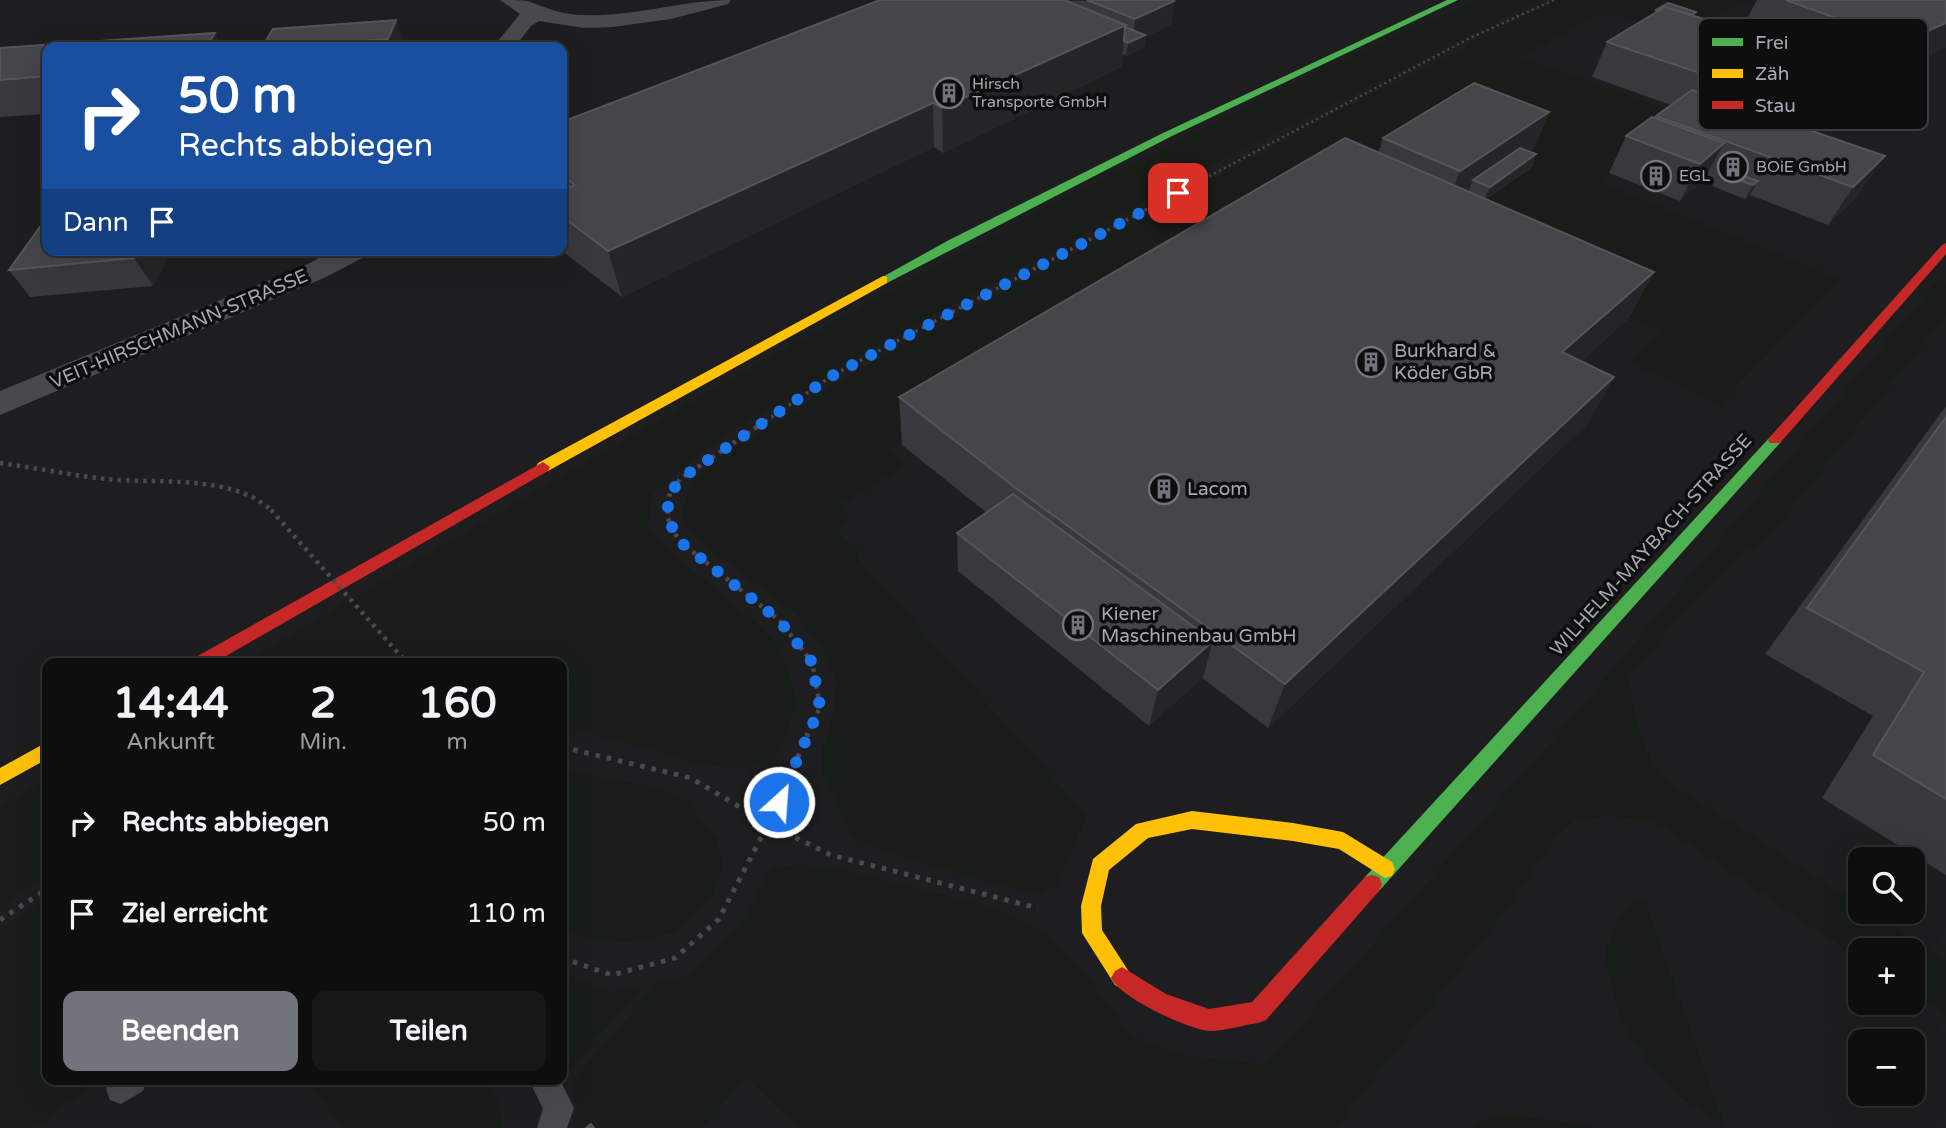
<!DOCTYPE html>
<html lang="de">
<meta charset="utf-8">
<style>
body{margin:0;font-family:"Varela Round",sans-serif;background:#171718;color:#f1f3f6;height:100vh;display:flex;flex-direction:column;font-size:26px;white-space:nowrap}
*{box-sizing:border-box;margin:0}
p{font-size:23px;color:#9b9c9e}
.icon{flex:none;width:38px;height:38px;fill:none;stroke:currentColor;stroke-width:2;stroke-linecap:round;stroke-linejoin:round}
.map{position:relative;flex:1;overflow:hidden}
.drawer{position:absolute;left:42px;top:658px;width:525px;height:427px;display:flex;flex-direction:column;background:#0e0e0f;border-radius:14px;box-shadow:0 7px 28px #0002,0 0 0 2px #2e2e2f}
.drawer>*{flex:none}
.guide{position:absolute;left:42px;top:42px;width:525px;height:214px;border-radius:14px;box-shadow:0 7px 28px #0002,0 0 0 2px #2e2e2f;background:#1a4fa0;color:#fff;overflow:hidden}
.controls{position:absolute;left:1848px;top:847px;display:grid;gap:14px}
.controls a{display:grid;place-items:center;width:77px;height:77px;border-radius:14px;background:#0e0e0f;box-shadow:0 7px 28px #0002,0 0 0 2px #2e2e2f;font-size:35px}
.pin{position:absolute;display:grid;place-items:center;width:60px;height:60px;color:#fff;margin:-30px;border-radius:14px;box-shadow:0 4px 10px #0006}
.me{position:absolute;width:77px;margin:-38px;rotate:26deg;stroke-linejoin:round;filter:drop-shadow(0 0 5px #0008)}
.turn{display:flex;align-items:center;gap:24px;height:147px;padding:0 21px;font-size:32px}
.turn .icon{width:91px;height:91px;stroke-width:2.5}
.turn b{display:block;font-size:49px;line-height:60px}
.then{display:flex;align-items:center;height:66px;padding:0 21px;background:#0003;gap:14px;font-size:26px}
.eta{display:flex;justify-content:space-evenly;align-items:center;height:119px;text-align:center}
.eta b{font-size:42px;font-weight:700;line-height:49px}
.action{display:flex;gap:14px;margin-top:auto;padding:14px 21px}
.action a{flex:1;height:80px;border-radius:14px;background:#72747c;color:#fff;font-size:28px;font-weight:700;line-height:80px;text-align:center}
.action a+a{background:#171718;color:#f1f3f6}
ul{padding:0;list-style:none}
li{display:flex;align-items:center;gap:21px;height:91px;padding:0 21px}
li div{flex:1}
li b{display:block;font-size:26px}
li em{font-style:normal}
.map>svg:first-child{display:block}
</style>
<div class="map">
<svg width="1946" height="1128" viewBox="0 0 1946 1128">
<rect width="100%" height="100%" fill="#131314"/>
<!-- built -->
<path fill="#1e1e20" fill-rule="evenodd" d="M0 0H1946V1128H0ZM47 47H562V250H47ZM47 663H562V1080H47ZM1860 859H1913V912H1860ZM1860 950H1913V1003H1860ZM1860 1041H1913V1094H1860Z"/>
<!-- green -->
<path fill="#181d19" d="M1476 0H1539L1224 159 902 332 719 439 653 493 647 527 681 561 753 620 778 646 792 682 796 705 785 739 771 762 740 769 703 764 562 726V663H243C646 427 1047 187 1476 0Z
M1557 0H1751L1707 19 1683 34C1653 24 1624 11 1593 17L1521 57 1681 114 1597 181 1839 279 1719 405 1630 362 1661 331 1332 181 887 450 905 466 838 506 850 519 837 532 859 551 857 558 1087 816 1057 884 1041 895C978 878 914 864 854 838L822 773 821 753 833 717 836 679 821 644 792 610 698 540 681 516C686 494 692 481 709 465L850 375 1330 116Z
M1939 279 1946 284V316L1767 538C1711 571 1671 628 1629 677 1635 719 1639 745 1665 780L1860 905V912H1870L1946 961V1016L1913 994V950H1860V959L1653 820 1606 816 1575 820 1553 841 1506 910 1335 1128H798L747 1078 701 1128H575L576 1107 571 1083 654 988 651 984 685 977 739 928 771 868 804 864 849 872 994 908 1049 936 1086 975 1131 1036 1182 1055 1266 1065 1562 730Z
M562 767 607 780 654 786 687 802 718 840 722 868 711 897 675 932 630 942 587 940 562 926Z
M47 778V876L0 907V807Z
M47 898V1080H99L34 1128H0V929Z
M1645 901 1724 1125 1681 1098 1634 1044 1619 1016 1605 954 1616 924 1631 902Z
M562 972 611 993 643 986 566 1073 562 1069Z
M308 1080H482C495 1094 504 1108 502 1128H344Z
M1503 1116 1544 1119 1593 1128H1472L1475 1124Z"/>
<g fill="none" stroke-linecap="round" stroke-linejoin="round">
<!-- path-far3 -->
<path stroke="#494a4e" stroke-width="2.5" stroke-dasharray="2 3.5" stroke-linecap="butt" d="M1185 189 1472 37 1554 0"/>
<!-- path-far2 -->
<path stroke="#494a4e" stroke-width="3.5" stroke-dasharray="2.5 4.5" stroke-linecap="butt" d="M754 429 835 374 1189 187"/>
<!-- path-far1 -->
<path stroke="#494a4e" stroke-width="4.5" stroke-dasharray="3.5 5" stroke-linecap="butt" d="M757 427 680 479 669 496 667 517 679 541 779 620 812 662 820 707 807 736
M0 463C35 468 71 475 106 479 156 484 232 474 271 510"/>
<!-- path -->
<path stroke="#494a4e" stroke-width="5" stroke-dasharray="4.5 7" stroke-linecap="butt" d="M562 747 691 778 768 824 831 855 1038 908
M0 920 47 889
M562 958 612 975 675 958 719 919 768 824 808 734"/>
<!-- lane -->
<path fill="#48494c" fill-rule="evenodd" d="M110 1080H147L143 1091 121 1104 110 1100 106 1089Z
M529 1080H560L574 1108 567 1128H537L543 1109Z"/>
<!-- street -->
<path fill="#48494c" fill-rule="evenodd" d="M500 0C508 0 519 0 527 1 548 8 561 15 585 15 635 17 682 0 731 0L728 4 671 19 613 27 584 28 539 21 531 26 515 47H493L520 14Z
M334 250H370L366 256 326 277 0 415V391L306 265Z"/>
<!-- fast -->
<path fill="#4caf50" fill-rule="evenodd" d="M1447 0H1458L1170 137 887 283H879L877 280 949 240 1163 133Z
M1775 435 1782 440 1780 443 1379 891 1372 893 1365 891 1362 884 1365 877 1770 437Z"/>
<!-- slow -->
<path fill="#ffc107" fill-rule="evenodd" d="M883 276 887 277V283L548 471 543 472 536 467 538 463Z
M47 742V759L0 785V768Z
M1192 811 1293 823 1343 832 1392 862 1395 869 1392 876 1385 878 1339 849 1293 841 1192 829 1148 838 1109 870 1101 906 1102 930 1133 978 1129 985 1122 989 1115 985 1082 933 1081 906 1093 859 1136 824Z"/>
<!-- jam -->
<path fill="#c62828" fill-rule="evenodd" d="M1946 243V254L1780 443H1770L1768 440 1770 437 1942 245Z
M543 462 550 467 548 471 214 663H192L194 658Z
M1372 875 1379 877 1382 884 1379 891 1266 1020 1258 1023C1243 1025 1225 1031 1210 1031 1189 1030 1119 997 1111 978L1115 971 1122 967 1166 994 1209 1009 1252 1002 1365 877Z"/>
<!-- path-bridge -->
<path stroke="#494a4e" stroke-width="4.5" stroke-dasharray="3.5 5" stroke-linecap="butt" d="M271 510 407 663"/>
</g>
<!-- wall -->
<path fill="#39393d" d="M880 0 1174 1 1171 25 1145 37 1144 47 1126 56 1123 54 1121 67 943 153 934 147 622 297 561 250 562 122Z
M1757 0H1946V47L1891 72 1841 53 1832 58 1755 29 1759 22 1748 17Z
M1656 10 1694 16 1843 104 1811 131 1860 193 1828 225 1750 195 1745 199 1712 186 1715 181 1705 178 1680 201 1609 173 1626 136 1655 118 1656 116 1671 105 1592 77 1607 42 1655 13Z
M396 20 405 44 404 47H262Z
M47 47V114L0 117V48Z
M1549 112 1534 148 1529 151 1536 154 1531 168 1486 199 1654 272 1628 319 1581 361 1614 377 1587 424 1268 728 1202 678 1149 726 958 571 957 533 987 513 902 445 899 397 1378 153 1383 138Z
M172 250 153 286 30 297 9 270Z
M1946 406V875L1822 798 1873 716 1765 654Z"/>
<!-- shaded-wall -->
<path fill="#252527" d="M1174 1 1171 25 1145 37 1144 47 1126 56 1128 43 1133 41 1135 19Z
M1861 18 1841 53 1832 58 1852 24Z
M396 20 405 44 404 47H391L388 39Z
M1946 23V47L1891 72 1914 37Z
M1126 25 1121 67 943 153 942 108Z
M215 33 223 47H206Z
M1865 69 1843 104 1792 148 1814 111Z
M933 103 934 147 622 297 608 251Z
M1549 112 1534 148 1482 183 1473 180 1468 193 1446 208 1460 171Z
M1724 143 1704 180 1680 201 1700 164Z
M1536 154 1531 168 1484 200 1490 187Z
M1885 156 1860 193 1828 225 1853 187Z
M1758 181 1750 195 1745 199 1753 185Z
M139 250H172L153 286 134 258Z
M1654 272 1628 319 1538 399 1562 352Z
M1614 377 1587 424 1268 728 1285 684Z
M1213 641 1203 678 1149 726 1158 690Z"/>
<!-- building -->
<path fill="#45454a" stroke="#54555a" stroke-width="2" d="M880 0H1064L1126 25 942 108 933 103 608 251 562 216V190L575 185 562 176V122Z
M1087 0H1172L1174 1 1135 19Z
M1786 0H1946V23L1914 37 1861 18 1852 24Z
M1668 3 1696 12 1692 15 1665 7 1658 11 1656 10Z
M1665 7 1865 69 1814 111 1607 42Z
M396 20 388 39 280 47H262L273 29Z
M1125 27 1145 35 1128 43 1124 41Z
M215 33 206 47H47V76L0 80V48Z
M1474 83 1549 112 1460 171 1383 138Z
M1692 90 1885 156 1853 187 1656 116Z
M1652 117 1724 143 1700 164 1626 136Z
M1345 138 1654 272 1562 352 1614 377 1285 684 1013 486 899 397Z
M1520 148 1536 154 1490 187 1473 180Z
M1725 169 1758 181 1753 185 1720 173Z
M47 217V250H139L134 258 9 270Z
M1946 417V799L1873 755 1924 672 1807 608Z
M1013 494 1213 641 1158 690 957 533Z
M591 1124 594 1128H586Z"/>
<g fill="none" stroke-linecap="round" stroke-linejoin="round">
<!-- route -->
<path stroke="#1a73e8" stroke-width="12" stroke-dasharray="0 21.6" d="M779 802 820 707 812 662 779 620 679 541 667 517 669 496 680 479 835 374 1178 193"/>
</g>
<!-- icons -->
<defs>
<g id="building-ring" transform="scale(1.575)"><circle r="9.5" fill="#0e0e0f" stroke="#72747c" stroke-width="1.5"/><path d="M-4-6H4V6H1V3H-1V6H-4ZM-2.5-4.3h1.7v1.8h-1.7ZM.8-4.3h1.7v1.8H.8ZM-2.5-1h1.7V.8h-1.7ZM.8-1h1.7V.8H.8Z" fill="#72747c"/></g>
</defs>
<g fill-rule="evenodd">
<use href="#building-ring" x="949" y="93"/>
<use href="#building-ring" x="1733" y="167"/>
<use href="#building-ring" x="1656" y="176"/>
<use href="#building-ring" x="1371" y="362"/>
<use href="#building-ring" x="1164" y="489"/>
<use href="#building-ring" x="1078" y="625"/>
</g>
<g text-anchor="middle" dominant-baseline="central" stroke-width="7" stroke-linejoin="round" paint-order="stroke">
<!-- far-poi labels -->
<g font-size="16" fill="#a5a9b4" stroke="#0e0e0f" text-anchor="start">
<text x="972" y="84">Hirsch<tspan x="972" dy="18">Transporte GmbH</tspan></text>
<text x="1756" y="167">BOiE GmbH</text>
<text x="1679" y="176">EGL</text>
</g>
<!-- street labels -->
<g font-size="19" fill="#a5a9b4" stroke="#0e0e0f">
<text transform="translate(179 329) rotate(-23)">VEIT-HIRSCHMANN-STRASSE</text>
<text transform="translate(1651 545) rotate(-48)">WILHELM-MAYBACH-STRASSE</text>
</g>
<!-- poi labels -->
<g font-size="19" fill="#a5a9b4" stroke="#0e0e0f" text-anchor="start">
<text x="1394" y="351">Burkhard &amp;<tspan x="1394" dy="22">Köder GbR</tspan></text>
<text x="1187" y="489">Lacom</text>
<text x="1101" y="614">Kiener<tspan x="1101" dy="22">Maschinenbau GmbH</tspan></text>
</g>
</g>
<!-- legend -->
<rect x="1698" y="18" width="230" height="112" rx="10" fill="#0e0e0f" stroke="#3b3c41" stroke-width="2"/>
<rect x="1712" y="38" width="31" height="8" fill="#4caf50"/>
<rect x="1712" y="69" width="31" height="9" fill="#ffc107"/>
<rect x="1712" y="101" width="31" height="8" fill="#c62828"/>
<g font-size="19" fill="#a5a9b4">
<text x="1755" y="49">Frei</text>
<text x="1755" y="80">Zäh</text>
<text x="1755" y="112">Stau</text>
</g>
</svg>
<div class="controls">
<a><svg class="icon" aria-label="search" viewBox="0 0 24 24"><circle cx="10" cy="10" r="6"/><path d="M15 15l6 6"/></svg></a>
<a>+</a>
<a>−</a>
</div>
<div class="pin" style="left:1178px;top:193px;background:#d93025"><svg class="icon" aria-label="arrive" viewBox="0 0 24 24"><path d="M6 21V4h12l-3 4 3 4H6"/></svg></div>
<svg class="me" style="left:779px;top:802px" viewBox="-20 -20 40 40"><circle r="17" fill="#1a73e8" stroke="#fff" stroke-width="3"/><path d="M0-11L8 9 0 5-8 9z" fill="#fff"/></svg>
<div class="guide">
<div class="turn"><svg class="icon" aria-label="right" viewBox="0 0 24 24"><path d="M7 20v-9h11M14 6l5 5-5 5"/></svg><div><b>50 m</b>Rechts abbiegen</div></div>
<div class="then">Dann<svg class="icon" aria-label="arrive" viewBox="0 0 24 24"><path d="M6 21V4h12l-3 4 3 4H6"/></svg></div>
</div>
<section class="drawer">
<div class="eta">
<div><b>14:44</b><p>Ankunft</p></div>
<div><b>2</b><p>Min.</p></div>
<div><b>160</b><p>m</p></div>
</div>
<ul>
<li><svg class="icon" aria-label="right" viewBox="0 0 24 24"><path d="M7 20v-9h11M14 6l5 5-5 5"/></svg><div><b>Rechts abbiegen</b></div><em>50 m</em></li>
<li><svg class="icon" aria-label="arrive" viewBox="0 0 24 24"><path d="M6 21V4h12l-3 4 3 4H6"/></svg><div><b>Ziel erreicht</b></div><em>110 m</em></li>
</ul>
<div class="action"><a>Beenden</a><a>Teilen</a></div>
</section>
</div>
